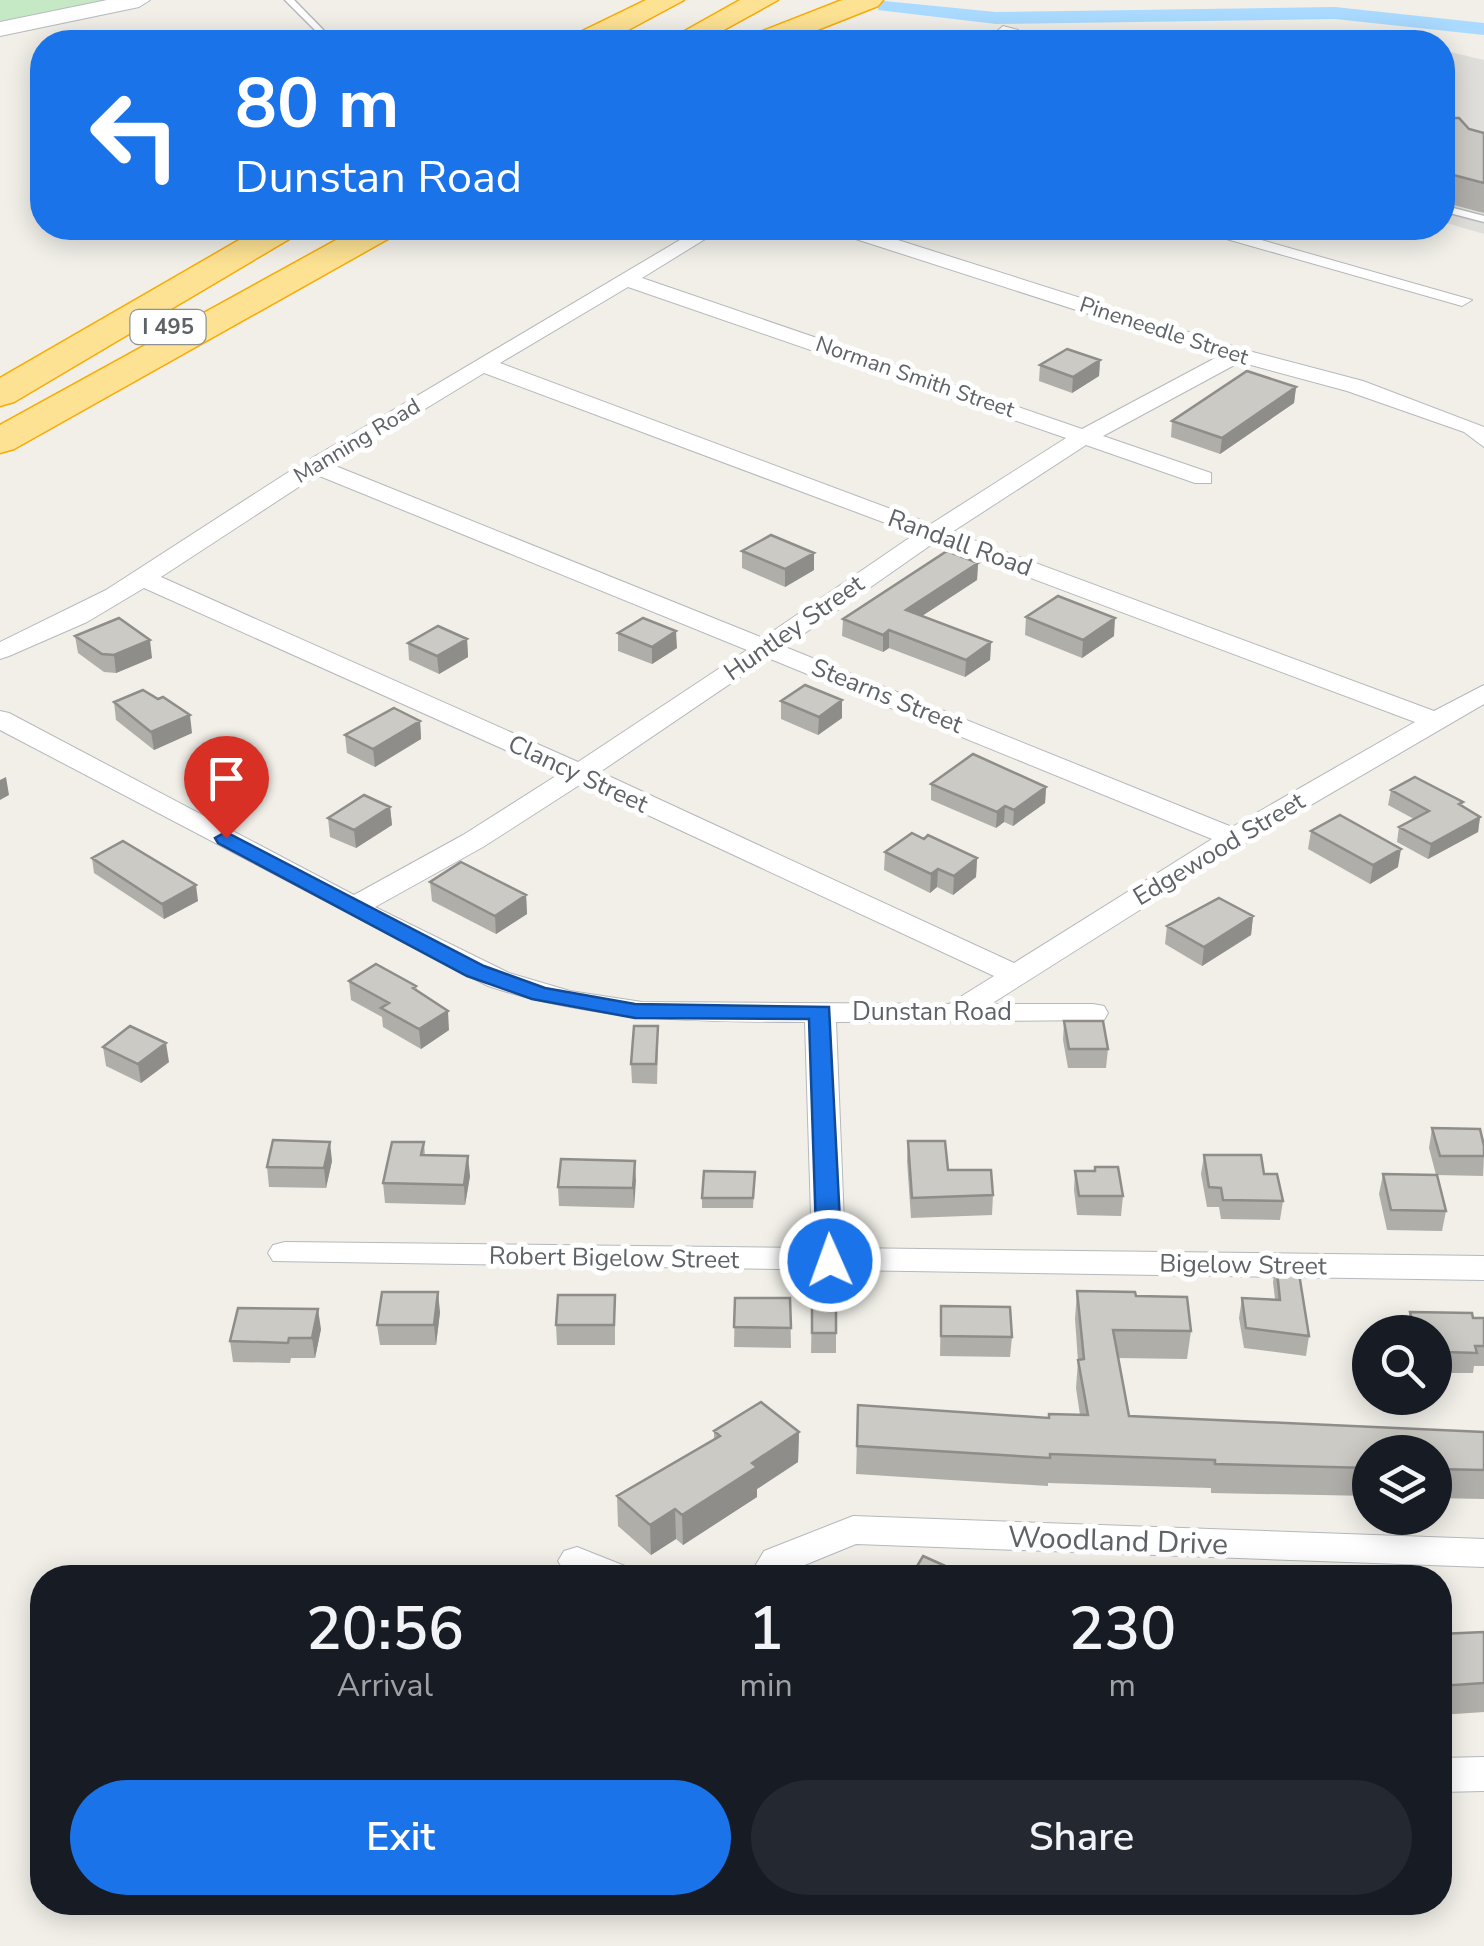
<!DOCTYPE html>
<style>
body{margin:0;font-family:"Nunito Sans",sans-serif;background:#242831;color:#f1f3f6;height:100vh;display:flex;flex-direction:column;font-size:38px;white-space:nowrap}
*{box-sizing:border-box;margin:0}
p{font-size:32px;color:#9ea1a6}
.icon{flex:none;width:55px;height:55px;fill:none;stroke:currentColor;stroke-width:2;stroke-linecap:round;stroke-linejoin:round}
.map{position:relative;flex:1;overflow:hidden}
.drawer{position:absolute;left:30px;top:1565px;width:1422px;height:350px;display:flex;flex-direction:column;background:#171b24;border-radius:40px;box-shadow:0 5px 25px #0003}
.drawer>*{flex:none}
.banner{position:absolute;left:30px;top:30px;width:1425px;height:210px;border-radius:40px;box-shadow:0 5px 25px #0003;background:#1a73e8;color:#fff;overflow:hidden}
.fabs{position:absolute;left:1352px;top:1315px;display:grid;gap:20px}
.fabs a{display:grid;place-items:center;width:100px;height:100px;border-radius:50%;background:#171b24;box-shadow:0 5px 25px #0003;font-size:50px}
.pin{position:absolute;display:grid;place-items:center;width:85px;height:85px;color:#fff;margin:-102px -42px;border-radius:50% 50% 50% 0;rotate:-45deg;box-shadow:0 0 10px #0007}
.pin .icon{rotate:45deg}
.me{position:absolute;width:110px;margin:-55px;rotate:358deg;stroke-linejoin:round;filter:drop-shadow(0 0 8px #0008)}
.turn{display:flex;align-items:center;gap:35px;height:210px;padding:0 40px;font-size:45px}
.turn .icon{width:130px;height:130px;stroke-width:2.5}
.turn b{display:block;font-size:70px;line-height:85px}
.eta{display:flex;justify-content:space-evenly;align-items:center;height:170px;text-align:center}
.eta b{font-size:60px;font-weight:600;line-height:70px}
.primary-button{display:flex;gap:20px;margin-top:auto;padding:20px 40px}
.primary-button a{flex:1;height:115px;border-radius:60px;background:#1a73e8;color:#fff;font-size:40px;font-weight:600;line-height:115px;text-align:center}
.primary-button a+a{background:#242831;color:#f1f3f6}
.map>svg:first-child{display:block}
</style>
<div class="map">
<svg width="1484" height="1946" viewBox="0 0 1484 1946">
<rect width="100%" height="100%" fill="#f1efe8"/>
<!-- industrial -->
<path fill="#e0deda" d="M1442 50 1484 60V234L1443 222Z"/>
<!-- green -->
<path fill="#c5e8c5" d="M0 0H108L0 23Z"/>
<g fill="none" stroke-linecap="round" stroke-linejoin="round">
<!-- canal -->
<path fill="#aadaff" fill-rule="evenodd" d="M884 1 996 12 1335 7 1484 23V35L1335 19 996 24 878 10V2Z"/>
<!-- service casing -->
<g stroke="#b5b8bc" stroke-width="3">
<path id="service" d="M285 0H294L335 42H327Z
M1442 205 1484 216V222L1442 211Z"/>
</g>
<!-- minor casing -->
<g stroke="#b5b8bc" stroke-width="2">
<path id="minor" d="M1003 26 1018 30 1003 42H985Z
M700 228H723L642 278 1082 429 1219 356 834 232 831 228H860L1245 350 1363 381 1484 427V447L1464 432 1347 391 1240 362 1103 436 1211 473V483H1195L1086 445 952 532 1434 711 1484 685V704L1244 844 991 1004H1093L1104 1006 1108 1013 1104 1020 836 1022 845 1248 1484 1256V1280L273 1261 268 1253 273 1245 285 1242 812 1248 805 1022C695 1022 593 1021 488 986L0 730V711L9 713 354 895 463 835 559 774 144 588 87 622 9 656 0 659V642L106 590 287 473ZM628 287 1066 438 931 524 500 363ZM484 373 915 534 763 638 333 465ZM317 475 747 650 578 762 161 577ZM935 542 1415 722 1232 827 785 647ZM768 658 1212 839 1014 963 600 772ZM581 784 994 976 949 1004 642 1002 570 991 509 973 375 907 483 847Z
M1188 228H1219L1472 300 1462 306 1455 304Z
M853 1516 1484 1539V1567L856 1544 790 1571 787 1578H748L764 1551Z
M577 1547 630 1568 635 1578C610 1578 572 1586 558 1561L564 1551Z
M1484 1757V1791L1440 1792V1758Z"/>
</g>
<!-- secondary casing -->
<g stroke="#b6babf" stroke-width="2">
<path id="secondary" d="M107 0H150L139 7 0 36V22Z"/>
</g>
<!-- motorway casing -->
<g stroke="#f9ab00" stroke-width="3">
<path id="motorway" d="M646 0H684L606 42H568L572 36Z
M740 0H778L702 42H665Z
M842 0H883L878 6 787 42H746L750 36Z
M260 228H301L296 235 14 402 0 406V378Z
M358 228H400L395 235 14 449 0 453V425Z"/>
</g>
<!-- service -->
<use href="#service" fill="#fff" fill-rule="evenodd"/>
<!-- minor -->
<use href="#minor" fill="#fff" fill-rule="evenodd"/>
<!-- secondary -->
<use href="#secondary" fill="#fff" fill-rule="evenodd"/>
<!-- motorway -->
<use href="#motorway" fill="#fde293" fill-rule="evenodd"/>
</g>
<!-- wall -->
<path fill="#afaea9" d="M1442 118 1469 129 1484 133V213L1442 202Z
M1100 360 1099 376 1072 393 1039 381 1040 365Z
M1296 387 1294 403 1220 454 1171 437 1172 421Z
M742 551 814 553V570L785 587 742 568Z
M978 563 977 580 922 616 991 642 990 660 965 677 889 648 883 652 842 636 843 619Z
M1026 617 1114 636 1082 658 1025 635Z
M618 633 677 648 652 664 618 651Z
M75 636 152 658 116 673 104 672 78 653Z
M467 639 468 657 439 674 409 660 408 643Z
M781 701 842 718 818 735 781 719Z
M114 702 192 733 154 750 116 720Z
M420 721 421 739 375 767 347 753 345 735Z
M931 784 1046 787 1045 803 1013 826 1004 822 996 828 931 800Z
M1391 790 1463 802 1462 807 1480 817 1478 832 1428 859 1397 842 1399 827 1414 819 1388 805Z
M390 807 392 825 356 848 330 837 328 818Z
M1311 831 1398 867 1370 884 1308 849Z
M924 839 977 858 976 877 953 895 937 887 930 893 884 870 885 852Z
M92 858 198 901 164 919 94 873Z
M430 882 526 895 527 914 496 934 432 901Z
M1253 916 1251 935 1202 966 1165 944 1167 926Z
M349 981 416 986 417 990 449 1030 421 1049 383 1027 382 1017 351 1000Z
M1064 1021 1108 1049 1106 1068H1068L1063 1040Z
M658 1045 657 1084 632 1083 631 1064Z
M103 1047 169 1062 141 1083 106 1066Z
M1432 1128 1484 1156 1483 1176 1436 1175 1429 1148Z
M908 1141 948 1170 993 1195 992 1215 911 1218 907 1161Z
M424 1142 425 1156 470 1176 465 1205 385 1203 383 1183Z
M1204 1155 1264 1174 1283 1201 1280 1220 1221 1219 1219 1207H1207L1201 1174Z
M332 1161 326 1188 269 1187 267 1167Z
M635 1161 634 1208 559 1206 558 1187Z
M1075 1171 1123 1196 1121 1216 1077 1215 1074 1190Z
M755 1172 753 1208H702V1198Z
M1383 1174 1446 1211 1442 1231 1387 1230 1379 1194Z
M1276 1262 1309 1336 1306 1356 1244 1348 1239 1318 1242 1298 1275 1299 1273 1282Z
M1077 1291 1136 1296 1191 1331 1187 1359 1118 1358 1129 1416 1484 1432V1499L1435 1498V1452H1370V1496L1211 1493V1488L1048 1483V1486L856 1474 858 1405 1049 1418 1080 1415 1076 1388 1078 1361 1075 1319Z
M615 1295V1345H557L556 1325Z
M735 1298H790L791 1348 734 1347Z
M941 1306 1012 1337 1010 1357 940 1356Z
M812 1307 836 1333V1353H811Z
M440 1312 436 1345H380L377 1325Z
M1410 1312 1484 1318V1366H1474L1473 1373H1441L1439 1366H1435V1332H1406Z
M321 1329 315 1358H291L290 1363 233 1362 230 1341Z
M714 1431 799 1432 798 1462 757 1489V1497L683 1545 676 1539 651 1555 618 1526 617 1496 714 1439Z
M1484 1632V1712L1440 1715V1634Z
M1125 1902H1209L1208 1912Z"/>
<!-- shaded-wall -->
<path fill="#8f8d8a" d="M1100 360 1099 376 1072 393 1073 377Z
M1296 387 1294 403 1220 454 1222 438Z
M814 553V570L785 587V569Z
M978 563 977 580 905 627 906 610Z
M1115 618 1114 636 1082 658 1083 640Z
M889 630V648L883 652V635Z
M676 631 677 648 652 664V647Z
M467 639 468 657 439 674 437 656Z
M150 640 152 658 116 673 114 655Z
M991 642 990 660 965 677 966 660Z
M842 700V718L818 735 819 717Z
M190 715 192 733 154 750 151 732Z
M420 721 421 739 375 767 373 749Z
M6 777 9 795 0 800V780Z
M1046 787 1045 803 1013 826 1014 810Z
M1005 806 1004 822 996 828 997 812Z
M390 807 392 825 356 848 354 830Z
M1480 817 1478 832 1428 859 1431 844Z
M1401 849 1398 867 1370 884 1373 865Z
M977 858 976 877 953 895 954 876Z
M938 869 937 887 930 893 931 874Z
M196 885 198 901 164 919 162 904Z
M526 895 527 914 496 934 495 916Z
M1253 916 1251 935 1202 966 1204 947Z
M448 1011 449 1030 421 1049 419 1029Z
M166 1043 169 1062 141 1083 138 1064Z
M330 1142 332 1161 326 1188 324 1168Z
M468 1156 470 1176 465 1205 464 1185Z
M635 1161 636 1181 634 1208 633 1188Z
M438 1292 440 1312 436 1345 434 1325Z
M318 1309 321 1329 315 1358 312 1338Z
M799 1432 798 1462 757 1489V1497L683 1545 682 1515 752 1463Z
M675 1509 676 1539 651 1555 650 1525Z"/>
<!-- building -->
<path fill="#cccac5" stroke="#8f8d8a" stroke-width="2.5" d="M1442 118H1459L1469 129 1484 133V183L1442 172Z
M1067 349 1100 360 1073 377 1040 365Z
M1247 371 1296 387 1222 438 1172 421Z
M771 535 814 553 785 569 742 551Z
M947 551 978 563 906 610 991 642 966 660 889 630 883 635 843 619Z
M1058 596 1115 618 1083 640 1026 617Z
M119 618 150 640 114 655 102 654 75 636Z
M643 618 676 631 652 647 618 633Z
M438 626 467 639 437 656 408 643Z
M805 685 842 700 819 717 781 701Z
M143 690 158 699 163 697 190 715 151 732 114 702Z
M394 708 420 721 373 749 345 735Z
M973 754 1046 787 1014 810 1005 806 997 812 931 784Z
M1415 777 1463 802 1459 804 1480 817 1431 844 1399 827 1429 811 1391 790Z
M364 795 390 807 354 830 328 818Z
M1340 815 1401 849 1373 865 1311 831Z
M912 833 924 839 928 835 977 858 954 876 938 869 931 874 885 852Z
M123 841 196 885 162 904 92 858Z
M461 862 526 895 495 916 430 882Z
M1219 898 1253 916 1204 947 1167 926Z
M376 964 416 986 413 988 448 1011 419 1029 381 1008 389 1003 349 981Z
M1064 1021H1103L1108 1049H1069Z
M130 1026 166 1043 138 1064 103 1047Z
M634 1026H658L656 1064H631Z
M1432 1128 1480 1129 1484 1146V1156H1440Z
M273 1140 330 1142 324 1168 267 1167Z
M908 1141H945L948 1170H991L993 1195 912 1198Z
M392 1142H424L421 1155 468 1156 464 1185 383 1183Z
M1204 1155H1261L1264 1174H1277L1283 1201 1223 1200 1221 1188 1209 1187Z
M561 1159 635 1161 633 1188 558 1187Z
M1095 1167H1118L1123 1196H1079L1075 1171H1095Z
M704 1171 755 1172 753 1198H702Z
M1383 1174 1437 1175 1446 1211 1391 1210Z
M1297 1261 1309 1336 1246 1328 1242 1298 1280 1300 1276 1262Z
M1077 1291 1135 1292 1136 1296 1187 1297 1191 1331 1113 1330 1129 1416 1484 1432V1470L1435 1469V1452H1370V1468L1215 1464V1460L1050 1454V1458L857 1446 858 1405 1049 1418V1414L1088 1415 1078 1360 1084 1359Z
M382 1292H438L434 1325H377Z
M558 1295H615L614 1325H556Z
M735 1298H790L791 1328 734 1327Z
M941 1306 1010 1307 1012 1337 941 1336Z
M812 1307H836V1333H812Z
M238 1308 318 1309 312 1338H289L288 1343 230 1341Z
M1410 1312 1472 1313 1473 1318H1484V1346H1475L1477 1353 1445 1352 1443 1346H1435V1332H1415Z
M761 1402 799 1432 752 1463 757 1467 682 1515 675 1509 650 1525 617 1496 720 1436 714 1431Z
M923 1556 972 1578H910Z
M1484 1632V1683L1440 1686V1634Z"/>
<!-- route -->
<path fill="#1a73e8" stroke="#114b97" stroke-width="2.5" d="M226 832 484 966 545 988 635 1004 829 1007 842 1261 839 1267H820L817 1261 809 1019 635 1018 532 999 467 976 218 843 215 838Z"/>
<g text-anchor="middle" dominant-baseline="central" stroke-width="10" stroke-linejoin="round" paint-order="stroke">
<!-- shield labels -->
<rect fill="#fff" stroke="#8f9295" stroke-width="2.5" x="130.5" y="310" width="75" height="34" rx="8"/>
<g font-size="22" font-weight="bold" fill="#5f6368">
<text x="168" y="327">I 495</text>
</g>
<!-- far-street labels -->
<g font-size="22" fill="#5f6368" stroke="#fff">
<text transform="translate(1164 331) rotate(18)">Pineneedle Street</text>
<text transform="translate(915 377) rotate(19)">Norman Smith Street</text>
<text transform="translate(357 441) rotate(-31)">Manning Road</text>
</g>
<!-- street labels -->
<g font-size="25" fill="#5f6368" stroke="#fff">
<text transform="translate(960 543) rotate(20)">Randall Road</text>
<text transform="translate(794 628) rotate(-35)">Huntley Street</text>
<text transform="translate(887 696) rotate(22)">Stearns Street</text>
<text transform="translate(578 774) rotate(25)">Clancy Street</text>
<text transform="translate(1219 849) rotate(-31)">Edgewood Street</text>
<text x="932" y="1012">Dunstan Road</text>
<text transform="translate(614 1258) rotate(1)">Robert Bigelow Street</text>
<text transform="translate(1243 1265) rotate(1)">Bigelow Street</text>
</g>
<!-- near-street labels -->
<g font-size="30" fill="#5f6368" stroke="#fff">
<text transform="translate(1118 1541) rotate(2)">Woodland Drive</text>
</g>
</g>
</svg>
<div class="fabs">
<a><svg class="icon" aria-label="search" viewBox="0 0 24 24"><circle cx="10" cy="10" r="6"/><path d="M15 15l6 6"/></svg></a>
<a><svg class="icon" aria-label="layers" viewBox="0 0 24 24"><path d="M12 4l9 5-9 5-9-5zM3 14l9 5 9-5"/></svg></a>
</div>
<div class="pin" style="left:226px;top:838px;background:#d93025"><svg class="icon" aria-label="arrive" viewBox="0 0 24 24"><path d="M6 21V4h12l-3 4 3 4H6"/></svg></div>
<svg class="me" style="left:830px;top:1261px" viewBox="-20 -20 40 40"><circle r="17" fill="#1a73e8" stroke="#fff" stroke-width="3"/><path d="M0-11L8 9 0 5-8 9z" fill="#fff"/></svg>
<div class="banner">
<div class="turn"><svg class="icon" aria-label="left" viewBox="0 0 24 24"><path d="M17 20v-9H6M10 6l-5 5 5 5"/></svg><div><b>80 m</b>Dunstan Road</div></div>
</div>
<section class="drawer">
<div class="eta">
<div><b>20:56</b><p>Arrival</p></div>
<div><b>1</b><p>min</p></div>
<div><b>230</b><p>m</p></div>
</div>
<div class="primary-button"><a>Exit</a><a>Share</a></div>
</section>
</div>
